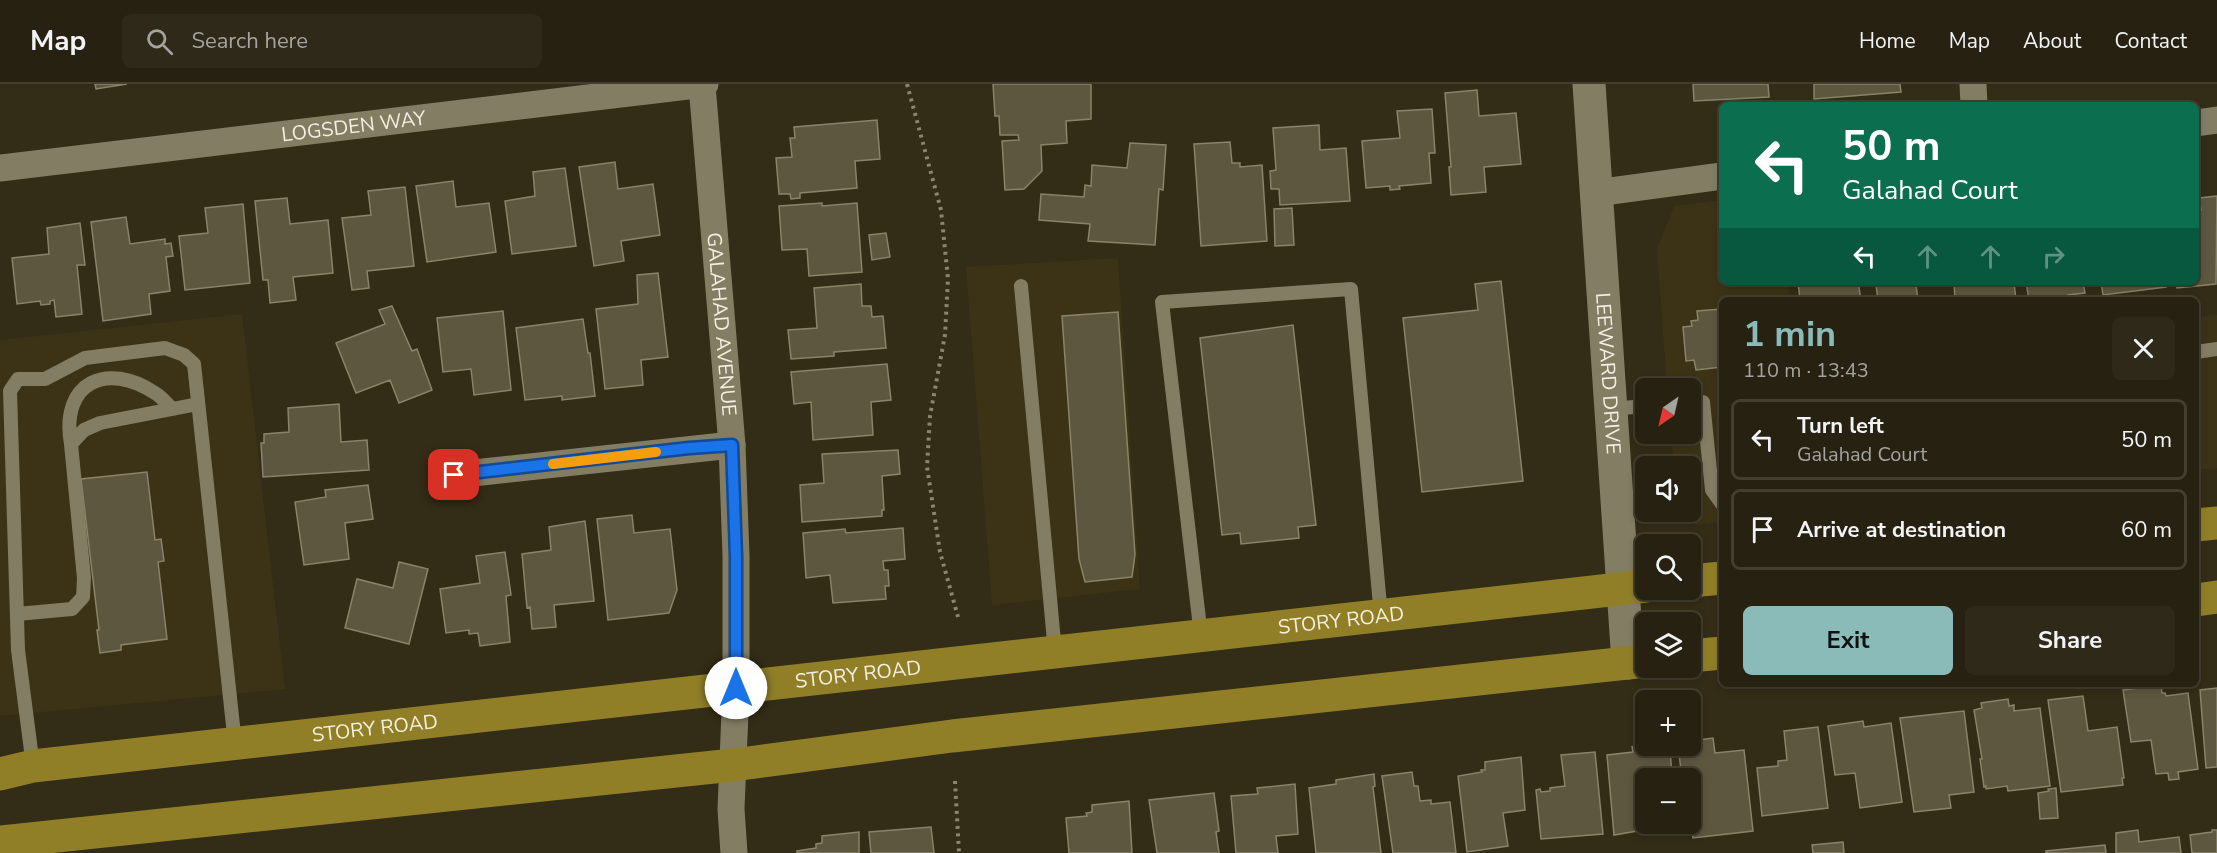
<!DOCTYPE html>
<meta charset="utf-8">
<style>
body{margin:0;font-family:"Nunito Sans",sans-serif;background:#2e2919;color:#f1f3f6;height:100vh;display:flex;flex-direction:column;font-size:22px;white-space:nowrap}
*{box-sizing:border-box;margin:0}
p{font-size:20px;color:#a4a39f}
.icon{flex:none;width:33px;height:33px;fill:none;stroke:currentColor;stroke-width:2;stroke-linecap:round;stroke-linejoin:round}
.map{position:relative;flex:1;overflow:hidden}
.panel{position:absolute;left:1719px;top:213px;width:480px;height:390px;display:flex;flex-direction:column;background:#262110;border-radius:9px;box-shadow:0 3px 9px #0003,0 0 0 2px #423e30}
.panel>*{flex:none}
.banner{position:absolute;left:1719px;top:18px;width:480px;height:183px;border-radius:9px;box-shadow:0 3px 9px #0003,0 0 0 2px #423e30;background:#0b6e4f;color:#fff;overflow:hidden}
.needle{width:39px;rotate:214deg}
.tools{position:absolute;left:1635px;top:294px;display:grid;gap:12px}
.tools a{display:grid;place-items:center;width:66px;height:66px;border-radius:9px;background:#262110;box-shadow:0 3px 9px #0003,0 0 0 2px #423e30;font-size:30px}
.pin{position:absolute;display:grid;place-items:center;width:51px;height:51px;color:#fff;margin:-26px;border-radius:12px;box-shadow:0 3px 9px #0006}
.me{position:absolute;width:66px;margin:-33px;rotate:0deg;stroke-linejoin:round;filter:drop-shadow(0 0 4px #0008)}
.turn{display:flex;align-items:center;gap:21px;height:126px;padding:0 24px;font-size:27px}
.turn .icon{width:78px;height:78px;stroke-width:2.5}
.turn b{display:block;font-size:42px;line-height:51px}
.lanes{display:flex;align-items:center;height:57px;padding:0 24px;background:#0003;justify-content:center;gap:30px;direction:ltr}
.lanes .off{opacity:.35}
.round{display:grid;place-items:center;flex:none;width:63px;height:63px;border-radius:9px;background:#2e2919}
.summary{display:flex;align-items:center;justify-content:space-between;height:102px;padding:0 24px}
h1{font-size:36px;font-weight:700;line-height:45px;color:#8bbbb9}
.button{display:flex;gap:12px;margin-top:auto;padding:12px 24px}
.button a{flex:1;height:69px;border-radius:9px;background:#8bbbb9;color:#111;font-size:24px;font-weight:700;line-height:69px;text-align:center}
.button a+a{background:#2e2919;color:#f1f3f6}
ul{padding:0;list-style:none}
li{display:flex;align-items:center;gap:18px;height:81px;margin:0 12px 9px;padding:0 12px;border:3px solid #423e30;border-radius:9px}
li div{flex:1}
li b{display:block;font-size:22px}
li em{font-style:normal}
header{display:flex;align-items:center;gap:36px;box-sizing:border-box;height:84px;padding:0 30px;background:#262110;border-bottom:2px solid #423e30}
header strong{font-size:28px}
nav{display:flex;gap:33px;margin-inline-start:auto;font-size:21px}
.search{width:420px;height:54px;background:#2e2919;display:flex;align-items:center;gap:15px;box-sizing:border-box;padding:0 21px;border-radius:9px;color:#a4a39f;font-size:22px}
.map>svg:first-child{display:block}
</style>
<header>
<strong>Map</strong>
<div class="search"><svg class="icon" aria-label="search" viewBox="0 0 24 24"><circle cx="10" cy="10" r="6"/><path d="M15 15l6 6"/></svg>Search here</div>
<nav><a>Home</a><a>Map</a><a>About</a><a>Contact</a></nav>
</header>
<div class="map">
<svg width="2217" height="769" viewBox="0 0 2217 769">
<rect width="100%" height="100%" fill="#332c16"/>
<!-- built -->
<path fill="#3c3316" d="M1722 116V198H1788L1790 216H1722V438L1697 441 1677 432V428H1690V382H1674L1671 350H1690V304H1667L1657 165 1674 122Z
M1118 174 1140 505 992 521 966 183Z
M242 230 285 605 0 632V256Z
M2217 231V384L2196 386V233Z"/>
<!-- building -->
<path fill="#5d573f" stroke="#8a836a" stroke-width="1.5" d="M95 0H127L96 5Z
M993 0H1091V35L1066 37 1067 59 1041 61 1042 87 1024 105 1005 106 1002 57 1019 56 1018 51H1000L999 32H995Z
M1693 0H1768L1769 13 1694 17Z
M1814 0H1900L1901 8 1814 15Z
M1477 6 1479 32 1516 29 1521 80 1484 83 1486 108 1451 111 1449 83H1451L1445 9Z
M1432 25 1435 69H1429L1431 99 1399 102 1400 105 1390 106V102L1366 104 1362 57 1400 54 1397 27Z
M877 36 880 75 855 77 857 104 800 109V114L791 115 790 110H779L776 74 792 73 790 54H795L794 43Z
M1319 41 1320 66 1346 64 1350 117 1280 121 1279 105H1271L1270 87 1276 86 1273 44Z
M1230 58 1232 79H1240V83L1262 81 1267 157 1201 162 1194 60Z
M1130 59 1166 61 1163 106 1159 105 1155 161 1088 157 1090 140 1039 136 1041 110 1084 113 1085 101 1091 102 1092 81 1127 84Z
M615 78 618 105 653 100 660 151 621 157 624 177 594 182 579 83Z
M565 84 576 162 512 170 505 117 535 112 533 88Z
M453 97 456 123 489 119 496 168 427 178 416 102Z
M405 103 414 182 367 187 369 204 352 206 342 134 371 131 368 107Z
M2217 112 2216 200 2177 204 2176 198H2196V126H2201L2199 114Z
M287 114 290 140 328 136 333 189 293 193 296 216 270 219 268 196H263L255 117Z
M822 119V122L857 119 862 188 809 192 807 165 782 166 779 122Z
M243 120 250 199 185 206 179 152 208 149 205 124Z
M1292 124 1294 161 1275 162 1274 125Z
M126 133 130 160 165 155V160L171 159 173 172 166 173 170 207 149 210 151 230 103 237 91 138Z
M80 139 85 181H77L82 230 56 233 54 216 50 217V220L41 221 40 217 17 220 12 174 49 170 47 144Z
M886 149 890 173 872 176 869 151Z
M658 189 668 273 641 276 643 301 605 305 596 225 638 220 637 191Z
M1501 197 1523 397 1422 408 1403 234 1478 226 1475 200Z
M1798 198H1858L1861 216H1821V214L1800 216Z
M1879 198H1938L1916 201 1918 216H1878L1876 201 1879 200Z
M1954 198H2014L2016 216H1955Z
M2026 198H2083L2085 209 2068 211 2069 216H2029Z
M2101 198H2166V203L2103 211Z
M861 200 862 222H871L872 233 883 232 886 264 834 268V272L791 275 788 246 817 244 814 204Z
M392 222 412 267 417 265 432 306 399 319 390 296 356 309 336 259 385 240 379 226Z
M1722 225V283L1696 286 1694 276 1686 277 1683 243 1692 242 1691 237 1698 236 1697 227Z
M503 227 511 306 474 311 471 285 443 288 437 234Z
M1118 228 1135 470 1132 493 1085 498 1079 475 1062 232Z
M583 235 588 269H590L595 312 562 316V312L525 316 516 244Z
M1293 241 1316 441 1298 443 1299 454 1241 460 1240 449 1222 451 1200 254Z
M887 280 891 316 871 318 873 351 813 356 811 318 794 320 791 288Z
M339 320 341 358 367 356 369 386 263 393 261 359H264V350L289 348 288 324Z
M898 366 900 390 882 392 884 426H882V432L802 438 800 401 824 399 822 370Z
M147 388 155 456 161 455 164 477 158 478 167 555 121 561V566L100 569 97 546H99L81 395Z
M368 401 373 435 345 439 349 475 304 481 295 418 326 413 325 406Z
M632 431 634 449 670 445 677 506 669 529 608 536 597 435Z
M585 437 594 517 554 521 556 543 532 545 530 523 527 524 522 470 551 466 549 443Z
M903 444 905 475 883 477 884 486H888L889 502H885L886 515 833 519 830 491 806 494 803 449 845 445 846 449Z
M505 468 511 511 506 512 510 558 480 562 478 549 469 550V546L446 549 440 505 480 499 476 472Z
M399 478 428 485 409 560 345 544 357 495 393 504Z
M2161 601 2162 609H2165L2166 612 2188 609 2198 685 2178 688 2179 695 2169 696 2168 689 2156 690 2151 656 2131 658 2123 606Z
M2217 604V683L2206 684 2200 606Z
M2083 612 2088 647 2117 643 2124 694H2122L2123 701 2061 708 2048 616Z
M2008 615 2009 622 2014 621V627L2040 624 2050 702 2008 707 2007 702 1986 705V702L1984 703 1980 675H1982L1974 626 1982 624 1981 619Z
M1964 627 1974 708 1949 711 1951 724 1914 728 1900 634Z
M1863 637 1864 643 1891 639 1902 718 1860 724 1855 689 1835 691 1828 642Z
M1818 643 1828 724 1762 732 1757 684 1778 682V677L1787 676 1784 647Z
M1713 654 1715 669 1744 666 1753 747 1693 754 1691 740H1689H1690V694H1682L1678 662H1690V657Z
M1646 661 1670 662 1672 694H1646V740H1678L1614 751 1607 671 1633 668 1632 663Z
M1595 668 1603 750 1541 755 1536 706 1540 705 1541 708 1550 707V704L1565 702 1561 671Z
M1521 673 1525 726 1503 729 1508 762 1467 768 1458 692 1482 688 1481 686H1485V678Z
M1412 688 1414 702H1418L1420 717 1431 716V720L1450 718 1456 769H1393L1382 692Z
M1374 690 1375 702 1373 703 1381 769H1316L1309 704 1336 700V696Z
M1295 700 1298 750 1276 752 1278 769H1236L1231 712 1258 710 1257 704Z
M2056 704 2058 734 2040 735 2038 709 2049 707 2048 705Z
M1214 709 1219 747 1216 748 1219 769H1157L1149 716Z
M1129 717 1132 769H1069L1066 734 1087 732 1086 729 1092 728V721Z
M931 743 934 769H871L869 748Z
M2138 746 2139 758 2179 753 2181 769H2116V749Z
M2212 746H2217V769H2192L2190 751 2212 748Z
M859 748V769H797V767L816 764V760L822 759V752Z
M1843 758 1844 769H1813L1812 761Z
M2105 761 2106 769H2046V767Z"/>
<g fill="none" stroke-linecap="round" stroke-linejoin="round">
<!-- path -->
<path stroke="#8a8472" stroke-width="4" stroke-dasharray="3 4.5" stroke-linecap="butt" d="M907 0 941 126 948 195 945 251 930 332 927 383 940 468 958 533
M955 697 959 769"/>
<!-- service -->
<path stroke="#837d64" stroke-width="14" d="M1021 202 1055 568
M2196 268 2217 265
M1690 319 1703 318 1712 406 1722 420
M1610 325 1646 322
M71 360C60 298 107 277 155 309 162 313 167 320 172 325
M17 530 72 525 83 513 84 494 71 360 84 346 100 339 198 320
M1201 552 1162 218 1351 205 1381 532
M33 682 18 566 10 307 18 295H45L85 274 165 264 184 271 194 280 235 660"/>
<!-- minor -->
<g stroke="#837d64" stroke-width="27">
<path d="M1973 0 1974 21"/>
<path id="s1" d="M702 1 732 361 736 472V604L731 725 734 769"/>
<path d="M2196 39 2217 36"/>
<path id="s2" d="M0 84 705 0"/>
<path d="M1596 109 1722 92"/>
<path d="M455 391 732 361"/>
</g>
<!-- tertiary -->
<path stroke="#837d64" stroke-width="33" id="s3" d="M1589 0 1628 579"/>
<!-- primary -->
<g stroke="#917f28" stroke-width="33">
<path d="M2196 441 2217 439"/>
<path d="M1690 497 1722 494"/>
<path d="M2196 516 2217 513"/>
<path d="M1690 572 1722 569"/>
<path id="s4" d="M0 690 33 682 1646 502"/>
<path d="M0 758 733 681 952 652 1646 577"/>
</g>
</g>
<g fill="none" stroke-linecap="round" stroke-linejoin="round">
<!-- route casing -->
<g stroke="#114b97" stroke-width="15">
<path id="route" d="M454 391 689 364 732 361 736 472V604"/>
</g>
<!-- route -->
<use href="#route" stroke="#1a73e8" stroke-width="10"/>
<!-- slow -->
<path stroke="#f59e0b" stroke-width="10" d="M553 380 656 368"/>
</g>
<g text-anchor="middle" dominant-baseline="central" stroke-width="5" stroke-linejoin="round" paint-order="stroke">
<!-- street labels -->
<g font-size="20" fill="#f3efe1" stroke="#18150b">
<text stroke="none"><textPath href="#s2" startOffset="356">LOGSDEN WAY</textPath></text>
<text stroke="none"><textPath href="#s1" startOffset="240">GALAHAD AVENUE</textPath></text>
<text stroke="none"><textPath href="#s3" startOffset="290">LEEWARD DRIVE</textPath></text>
<text stroke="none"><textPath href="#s4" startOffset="1350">STORY ROAD</textPath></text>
<text stroke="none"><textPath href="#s4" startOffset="864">STORY ROAD</textPath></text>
<text stroke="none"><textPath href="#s4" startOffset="378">STORY ROAD</textPath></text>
</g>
</g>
</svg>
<div class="tools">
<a><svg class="needle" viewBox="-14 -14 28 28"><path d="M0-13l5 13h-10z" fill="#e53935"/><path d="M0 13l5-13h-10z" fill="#a4a39f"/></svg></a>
<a><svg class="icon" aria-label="sound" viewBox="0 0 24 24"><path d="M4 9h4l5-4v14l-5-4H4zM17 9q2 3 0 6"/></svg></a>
<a><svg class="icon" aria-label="search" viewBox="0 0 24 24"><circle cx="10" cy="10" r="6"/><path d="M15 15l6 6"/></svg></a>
<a><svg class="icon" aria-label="layers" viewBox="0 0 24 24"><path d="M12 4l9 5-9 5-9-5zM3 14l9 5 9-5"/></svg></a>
<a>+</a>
<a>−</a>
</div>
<div class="pin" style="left:454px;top:391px;background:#d93025"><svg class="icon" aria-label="arrive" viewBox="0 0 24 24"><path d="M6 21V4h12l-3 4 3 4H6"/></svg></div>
<svg class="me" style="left:736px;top:604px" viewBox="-20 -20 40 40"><circle r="19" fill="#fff"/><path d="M0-13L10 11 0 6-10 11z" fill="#1a73e8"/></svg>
<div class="banner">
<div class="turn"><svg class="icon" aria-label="left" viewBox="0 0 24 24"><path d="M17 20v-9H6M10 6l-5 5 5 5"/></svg><div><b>50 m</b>Galahad Court</div></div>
<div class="lanes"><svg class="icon" aria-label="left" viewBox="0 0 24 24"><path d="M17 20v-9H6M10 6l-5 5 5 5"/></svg><svg class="icon off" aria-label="ahead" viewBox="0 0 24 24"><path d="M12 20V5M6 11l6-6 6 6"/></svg><svg class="icon off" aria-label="ahead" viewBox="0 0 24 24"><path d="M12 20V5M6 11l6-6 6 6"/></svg><svg class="icon off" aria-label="right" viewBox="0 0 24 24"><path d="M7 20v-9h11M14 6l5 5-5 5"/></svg></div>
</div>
<section class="panel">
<div class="summary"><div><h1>1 min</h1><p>110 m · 13:43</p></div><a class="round"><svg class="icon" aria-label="close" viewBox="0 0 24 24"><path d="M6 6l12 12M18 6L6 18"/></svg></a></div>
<ul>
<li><svg class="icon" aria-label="left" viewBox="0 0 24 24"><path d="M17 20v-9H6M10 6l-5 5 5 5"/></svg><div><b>Turn left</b><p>Galahad Court</p></div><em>50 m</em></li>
<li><svg class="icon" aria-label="arrive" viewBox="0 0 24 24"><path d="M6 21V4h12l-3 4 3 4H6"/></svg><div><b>Arrive at destination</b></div><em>60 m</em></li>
</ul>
<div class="button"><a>Exit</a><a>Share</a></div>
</section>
</div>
